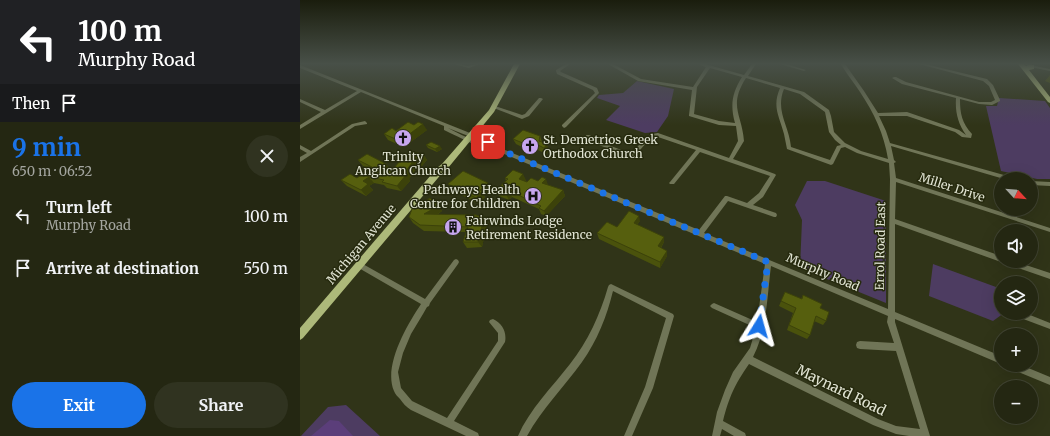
<!DOCTYPE html>
<meta charset="utf-8">
<style>
body{margin:0;font-family:Merriweather,serif;background:#303320;color:#f1f3f6;height:100vh;display:flex;flex-direction:column;font-size:15px;white-space:nowrap}
*{box-sizing:border-box;margin:0}
p{font-size:13px;color:#a3a59f}
.icon{flex:none;width:22px;height:22px;fill:none;stroke:currentColor;stroke-width:2;stroke-linecap:round;stroke-linejoin:round}
.map{position:relative;flex:1;overflow:hidden}
.drawer{display:flex;flex-direction:column;background:#242712;width:300px}
.drawer>*{flex:none}
.top-card{background:#202124;color:#fff;overflow:hidden}
.needle{width:26px;rotate:116deg}
.controls{position:absolute;left:694px;top:172px;display:grid;gap:8px}
.controls a{display:grid;place-items:center;width:44px;height:44px;border-radius:50%;background:#242712;box-shadow:0 4px 16px #0002,0 0 0 1px #414432;font-size:20px}
.pin{position:absolute;display:grid;place-items:center;width:34px;height:34px;color:#fff;margin:-17px;border-radius:8px;box-shadow:0 2px 6px #0006}
.me{position:absolute;width:44px;margin:-22px;rotate:8deg;stroke-linejoin:round;filter:drop-shadow(0 0 3px #0008)}
.turn{display:flex;align-items:center;gap:14px;height:84px;padding:0 12px;font-size:18px}
.turn .icon{width:52px;height:52px;stroke-width:2.5}
.turn b{display:block;font-size:28px;line-height:34px}
.then{display:flex;align-items:center;height:38px;padding:0 12px;background:#0003;gap:8px;font-size:15px}
.round{display:grid;place-items:center;flex:none;width:42px;height:42px;border-radius:21px;background:#303320}
.headline{display:flex;align-items:center;justify-content:space-between;height:68px;padding:0 12px}
h1{font-size:24px;font-weight:700;line-height:30px;color:#1a73e8}
.cta{display:flex;gap:8px;margin-top:auto;padding:8px 12px}
.cta a{flex:1;height:46px;border-radius:24px;background:#1a73e8;color:#fff;font-size:16px;font-weight:700;line-height:46px;text-align:center}
.cta a+a{background:#303320;color:#f1f3f6}
ul{padding:0;list-style:none}
li{display:flex;align-items:center;gap:12px;height:52px;padding:0 12px}
li div{flex:1}
li b{display:block;font-size:15px}
li em{font-style:normal}
main{display:flex;flex:1;min-height:0}
.map>svg:first-child{display:block}
</style>
<main>
<section class="drawer">
<div class="top-card">
<div class="turn"><svg class="icon" aria-label="left" viewBox="0 0 24 24"><path d="M17 20v-9H6M10 6l-5 5 5 5"/></svg><div><b>100 m</b>Murphy Road</div></div>
<div class="then">Then<svg class="icon" aria-label="arrive" viewBox="0 0 24 24"><path d="M6 21V4h12l-3 4 3 4H6"/></svg></div>
</div>
<div class="headline"><div><h1>9 min</h1><p>650 m · 06:52</p></div><a class="round"><svg class="icon" aria-label="close" viewBox="0 0 24 24"><path d="M6 6l12 12M18 6L6 18"/></svg></a></div>
<ul>
<li><svg class="icon" aria-label="left" viewBox="0 0 24 24"><path d="M17 20v-9H6M10 6l-5 5 5 5"/></svg><div><b>Turn left</b><p>Murphy Road</p></div><em>100 m</em></li>
<li><svg class="icon" aria-label="arrive" viewBox="0 0 24 24"><path d="M6 21V4h12l-3 4 3 4H6"/></svg><div><b>Arrive at destination</b></div><em>550 m</em></li>
</ul>
<div class="cta"><a>Exit</a><a>Share</a></div>
</section>
<div class="map">
<svg width="750" height="436" viewBox="0 0 750 436">
<rect width="100%" height="100%" fill="#303418"/>
<!-- green -->
<path fill="#4d3c61" d="M337 81 374 89 368 116 357 132 345 133 306 120 320 106 297 98 299 95 323 93Z
M699 98 745 101 750 108V179H737L701 171 686 106H697Z
M507 181H525L586 201V303L500 268 502 220 495 205Z
M633 264 696 287V298L701 300V313H704L693 321 629 296Z
M46 405 80 436H1L28 407Z"/>
<!-- water -->
<path fill="#5b3e7a" d="M30 420 39 421 53 436H11Z"/>
<g fill="none" stroke-linecap="round" stroke-linejoin="round">
<!-- minor -->
<path fill="#707557" fill-rule="evenodd" d="M154 64C159 63 164 66 168 66 172 65 175 64 179 64L169 68Z
M266 64H270L260 71 261 72 297 88 299 93 266 127 264 128 262 126V125L295 93 293 90 257 74 256 71V70Z
M308 64H313L341 79 393 87 406 67 400 65V64H405L444 75 452 64H456L448 76 504 92 529 110 531 116 534 132 545 143 561 151 588 159C584 134 574 113 560 92 554 83 546 73 541 64H545L564 91 578 113 607 112 659 130 666 135C658 124 655 112 656 98L602 84 592 78 594 77H596L606 82 679 102H691L695 100 689 86 683 81 619 64H625L687 79 693 85 700 100V101L692 105 679 104 660 99C660 114 662 123 672 134L671 138 662 137 655 132 607 116H579L586 131 590 143 711 177 714 179H704L591 146 594 160 596 162 594 163 596 178 750 228V232L596 182 595 219 701 256V261H714L750 273V279L704 263 703 261 701 262 595 224V312L701 356V364L595 319V322L630 436H609L596 434 573 425 449 364C435 384 429 397 423 421L445 433 446 436H434L422 429 420 436H412L417 412 425 390 433 372 450 348 456 328 412 308 410 306 412 304 414 303 457 322 465 264 202 153C181 149 163 139 144 130V126L61 92 0 129V125L21 112 0 102V99L25 110 57 91 0 68V65L195 143 196 144 195 145H191L148 128C166 138 185 145 205 150L399 230 425 196H427L447 203 459 193 470 176 400 152 374 184H370L369 183 370 182 396 150 358 137C347 139 341 149 335 157L333 158 291 142 286 137V135H290L295 140 332 154C339 145 346 134 358 133L429 158 438 141 436 126 419 125 389 116V115L392 90 338 81ZM410 68 442 77C432 93 430 105 435 123L419 121 394 114 397 87ZM446 78 480 88C472 107 479 115 484 134 485 139 486 144 487 149L531 165 533 164 541 148 545 147 557 153 589 163 590 179 588 309 404 233 428 201 474 217H476L477 215 476 213 453 205 463 197 476 175 475 174 433 159 444 141C442 114 428 106 446 78ZM484 89 500 94 525 112 529 132 535 140 541 145 537 146 530 160 491 147C489 125 475 111 484 89ZM471 266 588 316 587 322 594 343 560 341 557 342 556 345 557 348 560 349 596 351 620 429 596 426 578 419 453 357C467 330 467 297 471 266Z
M480 64H486L506 70 504 71Z
M730 65 750 69V71L730 67Z
M239 98H241L243 99 229 116 222 119 191 107V106H195L222 115 225 114Z
M65 121 67 123V124L55 126 0 162V157L7 153 0 149V145L11 151 52 124Z
M731 181 750 182V186L731 185Z
M156 259 158 260 159 262 158 264 130 303 129 306 127 307 123 314 111 334 103 353 98 372 101 388 112 401 147 418 198 341V333L189 322 190 320 193 319C202 323 207 332 205 342L154 421 178 433 179 436H166L111 410C106 407 103 403 100 399 98 397 95 394 94 391 83 366 107 325 121 304L57 267 56 265 57 263 59 262 61 263 125 299 154 260Z
M311 284 373 314 374 316 353 388 332 436H324L345 387 366 318 313 291C307 316 297 341 282 362 264 387 242 409 227 436H218C229 410 253 386 270 364 288 341 300 315 308 287L309 285Z
M712 313H725L750 323V329L713 315Z
M708 365H721L750 377V385L709 368Z"/>
<!-- major -->
<path fill="#adb97a" fill-rule="evenodd" d="M214 64H220L194 112 148 168 143 172 3 338 0 340V328L137 168 142 164 189 110Z
M718 64H724L726 66H728L724 64 734 65V69L729 70 750 97V103L748 102Z"/>
</g>
<!-- wall -->
<path fill="#4a520c" d="M750 75V83L745 81Z
M114 125 127 130 104 147 88 140 84 134Z
M240 136 242 142 249 150 246 154 238 150 232 152 216 144 213 139Z
M126 145 142 149 137 152 128 148Z
M123 154 127 160 121 167 118 166 109 179 110 181 101 191 87 188 84 185 74 183 69 186 73 190 66 196 47 186 41 180 57 178 69 169 63 166 58 160 92 170Z
M205 178 226 180 225 181 227 182 248 185 263 190 265 196 246 216 241 214 239 209 212 197 209 200 199 196 196 190 206 181Z
M148 184 191 188 184 195 185 197 179 204 152 190Z
M138 206 142 211 137 215 187 224 182 247 167 248 163 242 166 232 124 231 113 223 109 217Z
M340 221 337 225 364 242 361 248 367 251V256L360 268 299 239 297 233 317 227Z
M485 292 501 299 503 295 520 308 526 321 523 325 514 321 510 335 507 339 487 330 493 313 479 306Z"/>
<!-- shaded-wall -->
<path fill="#3c420a" d="M123 124 127 130 104 147 100 141Z
M236 144 238 150 232 152 230 146Z
M247 144 249 150 246 154 244 148Z
M140 146 142 149 137 152 135 149Z
M123 154 127 160 121 167 117 161Z
M114 160 118 166 109 179 110 181 101 191 97 186 103 175Z
M86 164 91 170 85 174 81 168Z
M223 174 226 180 221 185 219 179Z
M69 177 74 183 69 186 73 190 66 196 61 190 63 181Z
M246 179 248 185 242 183Z
M188 183 191 188 184 195 185 197 179 204 176 198 180 190Z
M263 190 265 196 246 216 244 211Z
M210 191 212 197 209 200 206 194Z
M138 206 142 211 128 220 124 214Z
M339 216 340 221 334 228V223Z
M184 218 187 224 182 247 178 242Z
M364 237V242L358 252V246Z
M367 251V256L360 268V262Z"/>
<!-- building -->
<path fill="#565f0e" stroke="#3c420a" d="M108 122 114 125 118 122 123 124 100 141 84 134 92 128 96 131Z
M223 130 240 136 239 141 247 144 244 148 236 144 230 146 213 139Z
M131 142 140 146 135 149 126 145Z
M112 152 123 154 117 161 114 160 103 175H106L97 186 82 182 84 180 69 177 63 181 68 184 61 190 41 180 50 174 57 178 72 167 58 160 67 154 86 164 81 168 92 170 101 160H105Z
M213 170 223 174 219 179 227 182 231 178 238 181 242 177 246 179 242 183 263 190 244 211 239 208 241 206 210 191 206 194 196 190 208 179 205 178Z
M163 171 188 183 180 190 182 191 176 198 148 184Z
M130 198 138 206 124 214 176 215 184 218 178 242H163L168 227 120 225 109 217 112 209Z
M329 211 339 216 334 223 364 237 358 246 367 251 360 262 297 233 307 222 317 227Z
M485 292 502 299 503 295 522 304 520 308 529 312 526 321 516 316 510 335 489 325 496 308 481 301Z"/>
<!-- sky -->
<linearGradient id="sky" x2="0" y2="1"><stop stop-color="#1a1d0d"/><stop offset="0.51" stop-color="#485048"/><stop offset="1" stop-color="#485048" stop-opacity="0"/></linearGradient>
<rect width="750" height="125" fill="url(#sky)"/>
<g fill="none" stroke-linecap="round" stroke-linejoin="round">
<!-- route -->
<path stroke="#1a73e8" stroke-width="7" stroke-dasharray="0 12.6" d="M188 142 203 151 468 262 459 326"/>
</g>
<!-- icons -->
<defs>
<g id="church-disc" transform="scale(0.9)"><circle r="9.5" fill="#c7a6ef" stroke="#262a0e"/><path d="M-1.2-6h2.4v3.5h3.3v2.4h-3.3V6h-2.4V-.1h-3.3v-2.4h3.3Z" fill="#111"/></g>
<g id="hospital-disc" transform="scale(0.9)"><circle r="9.5" fill="#c7a6ef" stroke="#262a0e"/><path d="M-5-5h3v3.5h4V-5h3V5h-3V1.5h-4V5h-3Z" fill="#111"/></g>
<g id="building-disc" transform="scale(0.9)"><circle r="9.5" fill="#c7a6ef" stroke="#262a0e"/><path d="M-4-6H4V6H1V3H-1V6H-4ZM-2.5-4.3h1.7v1.8h-1.7ZM.8-4.3h1.7v1.8H.8ZM-2.5-1h1.7V.8h-1.7ZM.8-1h1.7V.8H.8Z" fill="#111"/></g>
</defs>
<g fill-rule="evenodd">
<use href="#church-disc" x="103" y="138"/>
<use href="#church-disc" x="230" y="146"/>
<use href="#hospital-disc" x="233" y="196"/>
<use href="#building-disc" x="153" y="227"/>
</g>
<g text-anchor="middle" dominant-baseline="central" stroke-width="3" stroke-linejoin="round" paint-order="stroke">
<!-- poi labels -->
<g font-size="12" fill="#e1e4d3" stroke="#262a0e" text-anchor="start">
<text x="243" y="139">St. Demetrios Greek<tspan x="243" dy="14">Orthodox Church</tspan></text>
<text x="103" y="156" text-anchor="middle">Trinity<tspan x="103" dy="14">Anglican Church</tspan></text>
<text x="220" y="189" text-anchor="end">Pathways Health<tspan x="220" dy="14">Centre for Children</tspan></text>
<text x="166" y="220">Fairwinds Lodge<tspan x="166" dy="14">Retirement Residence</tspan></text>
</g>
<!-- street labels -->
<g font-size="12" fill="#e1e4d3" stroke="#262a0e">
<text transform="translate(652 187) rotate(18)">Miller Drive</text>
<text transform="translate(61 244) rotate(-50)">Michigan Avenue</text>
<text transform="translate(580 246) rotate(-89)">Errol Road East</text>
<text transform="translate(523 272) rotate(23)">Murphy Road</text>
</g>
<!-- near-street labels -->
<g font-size="14" fill="#e1e4d3" stroke="#262a0e">
<text transform="translate(541 390) rotate(26)">Maynard Road</text>
</g>
</g>
</svg>
<div class="controls">
<a><svg class="needle" viewBox="-14 -14 28 28"><path d="M0-13l5 13h-10z" fill="#e53935"/><path d="M0 13l5-13h-10z" fill="#a3a59f"/></svg></a>
<a><svg class="icon" aria-label="sound" viewBox="0 0 24 24"><path d="M4 9h4l5-4v14l-5-4H4zM17 9q2 3 0 6"/></svg></a>
<a><svg class="icon" aria-label="layers" viewBox="0 0 24 24"><path d="M12 4l9 5-9 5-9-5zM3 14l9 5 9-5"/></svg></a>
<a>+</a>
<a>−</a>
</div>
<div class="pin" style="left:188px;top:142px;background:#d93025"><svg class="icon" aria-label="arrive" viewBox="0 0 24 24"><path d="M6 21V4h12l-3 4 3 4H6"/></svg></div>
<svg class="me" style="left:459px;top:326px" viewBox="-20 -20 40 40"><path d="M0-17L14 15 0 8-14 15z" fill="#1a73e8" stroke="#fff" stroke-width="4"/></svg>
</div>
</main>
